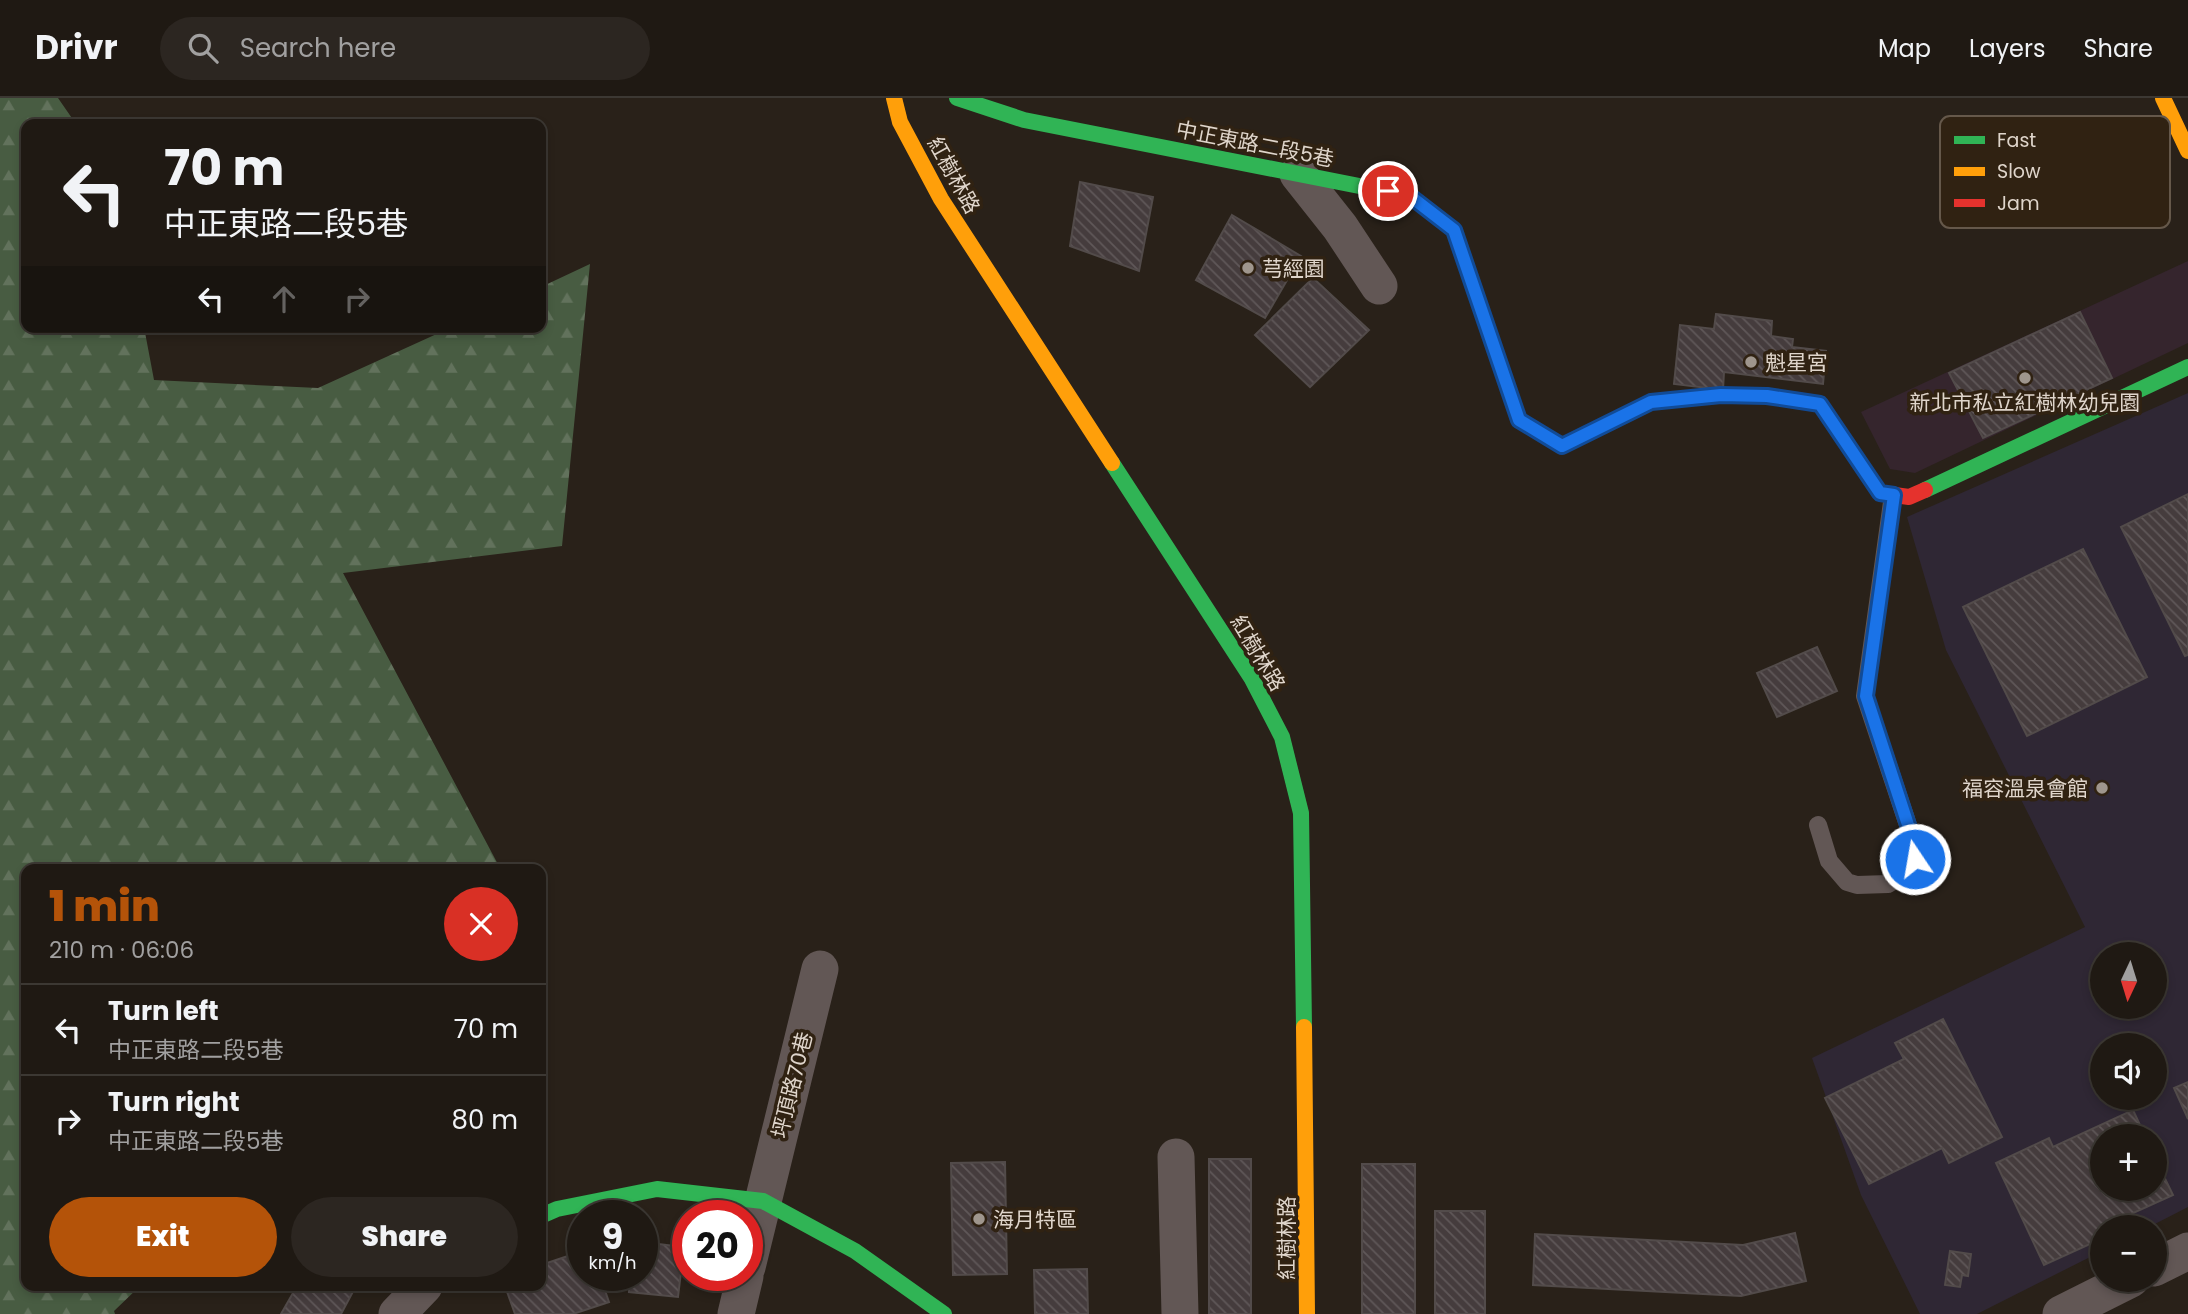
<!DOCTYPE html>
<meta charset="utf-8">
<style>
body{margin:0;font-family:Poppins,"Noto Sans TC",sans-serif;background:#2c2621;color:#f1f3f6;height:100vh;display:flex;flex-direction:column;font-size:26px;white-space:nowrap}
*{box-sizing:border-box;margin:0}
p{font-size:23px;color:#a1a0a0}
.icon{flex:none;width:38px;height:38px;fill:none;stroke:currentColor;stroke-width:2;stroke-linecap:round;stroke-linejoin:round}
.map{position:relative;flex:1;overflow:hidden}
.drawer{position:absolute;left:21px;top:766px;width:525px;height:427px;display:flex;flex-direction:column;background:#1f1913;border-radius:14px;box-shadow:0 4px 10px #0003,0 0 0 2px #3c3833}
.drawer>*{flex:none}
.hud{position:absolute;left:21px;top:21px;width:525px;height:214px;border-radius:14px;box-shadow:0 4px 10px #0003,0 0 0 2px #3c3833;background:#1f1913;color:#f1f3f6;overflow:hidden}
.needle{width:46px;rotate:184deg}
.buttons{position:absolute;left:2090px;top:844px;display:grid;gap:14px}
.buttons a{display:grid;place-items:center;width:77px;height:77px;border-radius:50%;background:#1f1913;box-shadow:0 4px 10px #0003,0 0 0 2px #3c3833;font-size:35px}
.speed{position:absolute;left:567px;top:1102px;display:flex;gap:14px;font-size:35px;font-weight:700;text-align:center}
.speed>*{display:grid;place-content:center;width:91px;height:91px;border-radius:50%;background:#1f1913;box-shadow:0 4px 10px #0003,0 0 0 2px #3c3833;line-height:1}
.speed small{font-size:18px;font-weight:400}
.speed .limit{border:10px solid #d22;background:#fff;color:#111}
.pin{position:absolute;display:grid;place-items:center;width:60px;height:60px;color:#fff;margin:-30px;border:4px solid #fff;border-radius:50%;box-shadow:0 2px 7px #0007}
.me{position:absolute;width:77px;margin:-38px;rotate:348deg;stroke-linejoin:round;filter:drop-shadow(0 0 5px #0008)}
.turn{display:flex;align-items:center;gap:24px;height:147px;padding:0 28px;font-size:32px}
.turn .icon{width:91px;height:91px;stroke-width:2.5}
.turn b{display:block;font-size:49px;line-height:60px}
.lanes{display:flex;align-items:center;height:66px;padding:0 28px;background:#0003;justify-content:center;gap:35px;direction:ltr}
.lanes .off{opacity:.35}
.round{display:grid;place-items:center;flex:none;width:74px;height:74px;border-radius:37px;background:#2c2621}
.headline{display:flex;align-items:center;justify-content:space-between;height:119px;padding:0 28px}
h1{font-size:42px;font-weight:800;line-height:52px;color:#b45309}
.button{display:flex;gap:14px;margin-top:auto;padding:14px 28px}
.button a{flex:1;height:80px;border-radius:42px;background:#b45309;color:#fff;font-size:28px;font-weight:800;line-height:80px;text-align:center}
.button a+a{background:#2c2621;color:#f1f3f6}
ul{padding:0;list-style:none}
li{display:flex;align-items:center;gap:21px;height:91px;padding:0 28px;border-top:2px solid #3c3833}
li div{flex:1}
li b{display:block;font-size:26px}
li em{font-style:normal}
header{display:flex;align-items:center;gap:42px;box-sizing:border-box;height:98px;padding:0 35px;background:#1f1913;border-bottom:2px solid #3c3833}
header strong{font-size:33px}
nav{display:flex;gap:38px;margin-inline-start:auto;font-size:24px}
.search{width:490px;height:63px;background:#2c2621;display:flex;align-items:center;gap:18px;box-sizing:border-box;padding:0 24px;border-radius:38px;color:#a1a0a0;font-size:26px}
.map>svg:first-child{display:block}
</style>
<header>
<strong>Drivr</strong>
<div class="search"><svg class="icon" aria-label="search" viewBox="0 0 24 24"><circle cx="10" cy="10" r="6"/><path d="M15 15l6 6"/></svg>Search here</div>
<nav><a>Map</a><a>Layers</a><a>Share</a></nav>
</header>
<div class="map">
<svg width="2188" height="1216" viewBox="0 0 2188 1216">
<defs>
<pattern id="forest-firs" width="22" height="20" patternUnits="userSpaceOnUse" patternTransform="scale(1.75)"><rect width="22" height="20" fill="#485c42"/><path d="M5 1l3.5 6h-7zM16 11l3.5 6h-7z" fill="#62725c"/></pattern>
<pattern id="building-back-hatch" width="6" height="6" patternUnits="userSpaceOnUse" patternTransform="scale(1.75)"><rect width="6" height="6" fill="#453c3d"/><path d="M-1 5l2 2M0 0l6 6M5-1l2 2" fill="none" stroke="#5f5758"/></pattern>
</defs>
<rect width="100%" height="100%" fill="#292119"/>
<!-- commercial -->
<path fill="#2f2734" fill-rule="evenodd" d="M2188 295V1109L2149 1129H2102V1153L1977 1216H1920L1861 1097 1812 960 2085 829 1946 552 1907 419ZM2102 856H2154V908H2102ZM2102 947H2154V999H2102ZM2102 1038H2154V1090H2102Z"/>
<!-- education -->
<path fill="#35252d" d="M2188 163V245L1915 375 1890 371 1861 314Z"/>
<!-- forest -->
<path fill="url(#forest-firs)" d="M0 0H58L76 26H26V229H144L154 282 318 290 452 229H541V189L590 166 562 448 343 475 501 772H26V1188H140L114 1213 115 1216H0Z"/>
<!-- building -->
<path fill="url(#building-back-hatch)" stroke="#524b4a" stroke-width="2" d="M1080 84 1153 99 1139 173 1070 148Z
M1232 117 1301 158 1265 220 1196 182Z
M1313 180 1369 232 1310 289 1255 237Z
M2080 214 2112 280 1983 340 1949 275Z
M1716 216 1772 223 1771 238 1793 241 1792 249 1826 253 1823 286 1724 274 1723 292 1674 286 1680 227 1714 231Z
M2188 396V557L2185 558 2121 429Z
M2083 451 2147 579 2027 638 1963 509Z
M1817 549 1837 593 1777 619 1757 575Z
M1943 921 2002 1039 1949 1065 1942 1050 1869 1086 1825 1000 1904 961 1895 945Z
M2188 984V1021L2174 990Z
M2133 1012 2145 1038H2102V1090H2154V1058L2173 1097 2102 1129 2097 1133 2101 1141 2044 1167 1996 1065 2049 1040 2053 1049Z
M1209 1061H1251V1216H1209Z
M1005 1064 1007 1176 953 1177 951 1065Z
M1362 1066H1415V1216H1362Z
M1435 1113H1485V1216H1435Z
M1795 1135 1806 1183 1741 1198 1533 1187 1535 1136 1743 1147Z
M642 1144 684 1149 678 1199 629 1194 630 1178H642Z
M583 1153V1178H600L609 1204 573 1216H515L505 1188H541V1167Z
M1950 1153 1971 1156 1968 1178 1962 1177 1960 1189 1945 1187Z
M1087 1171 1088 1216H1035L1034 1172Z
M297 1188H356L341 1216H281Z"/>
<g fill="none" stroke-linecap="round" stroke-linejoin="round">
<!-- lane -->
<path stroke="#625755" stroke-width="18" d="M1818 727 1829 763 1847 784 1857 787 1888 786 1911 772 1915 761 1911 736 1865 598 1893 397"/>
<!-- street -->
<path stroke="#625755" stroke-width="37" d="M1298 76 1340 129 1379 188
M1176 1059 1180 1216
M747 1169 820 871
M2154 1170 2188 1153
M397 1216 424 1188
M736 1216 745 1178
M2061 1216 2131 1181"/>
<!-- fast -->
<path stroke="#30b455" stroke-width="16" d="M957 0 1024 22 1410 98 1454 132 1517 317
M1112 365 1252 581 1282 639 1301 715 1304 929
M1925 392 2188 269
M541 1118 557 1111 657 1091 763 1103 855 1153 944 1216"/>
<!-- slow -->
<path stroke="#ff9f0a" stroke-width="16" d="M894 0 900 24 941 101 1112 365
M2163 0 2188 53
M1304 929 1307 1216"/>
<!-- jam -->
<path stroke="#e5322d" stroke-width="16" d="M1517 317 1519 322 1562 348 1651 304 1721 297 1767 298 1820 306 1880 395 1909 399 1925 392"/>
</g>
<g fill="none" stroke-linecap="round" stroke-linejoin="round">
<!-- route casing -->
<g stroke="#114b97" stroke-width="18">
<path id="route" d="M1388 93 1410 98 1454 132 1519 322 1562 348 1651 304 1721 297 1767 298 1820 306 1880 395 1894 397 1866 598 1911 736 1915 761"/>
</g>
<!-- route -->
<use href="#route" stroke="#1a73e8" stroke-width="12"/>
</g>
<!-- markers -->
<g fill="#9f968d" stroke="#302212" stroke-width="2.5">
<circle cx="1248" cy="170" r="7"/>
<circle cx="1751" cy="264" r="7"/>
<circle cx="2025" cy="280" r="7"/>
<circle cx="2102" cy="690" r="7"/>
<circle cx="979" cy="1121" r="7"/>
</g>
<g text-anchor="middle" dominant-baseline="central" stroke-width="7" stroke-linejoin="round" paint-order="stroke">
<!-- street labels -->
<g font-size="21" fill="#dfd5cb" stroke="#302212">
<text transform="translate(1255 46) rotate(11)">中正東路二段5巷</text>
<text transform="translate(954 77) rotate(61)">紅樹林路</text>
<text transform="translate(1258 555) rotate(59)">紅樹林路</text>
<text transform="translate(792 987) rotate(-76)">坪頂路70巷</text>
<text transform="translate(1286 1140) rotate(-90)">紅樹林路</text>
</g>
<!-- poi labels -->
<g font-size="21" fill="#dfd5cb" stroke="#302212" text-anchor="start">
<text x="1262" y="170">芎經園</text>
<text x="1765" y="264">魁星宮</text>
<text x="2025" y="304" text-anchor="middle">新北市私立紅樹林幼兒園</text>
<text x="2088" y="690" text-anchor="end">福容溫泉會館</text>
<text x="993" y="1121">海月特區</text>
</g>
</g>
<!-- legend -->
<rect x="1940" y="18" width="230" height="112" rx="10" fill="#302212" stroke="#65584a" stroke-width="2"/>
<rect x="1954" y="38" width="31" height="8" fill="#30b455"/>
<rect x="1954" y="69" width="31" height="9" fill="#ff9f0a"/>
<rect x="1954" y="101" width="31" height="8" fill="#e5322d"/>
<g font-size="19" fill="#dfd5cb">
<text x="1997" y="49">Fast</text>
<text x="1997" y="80">Slow</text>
<text x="1997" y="112">Jam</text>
</g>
</svg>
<div class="buttons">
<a><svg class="needle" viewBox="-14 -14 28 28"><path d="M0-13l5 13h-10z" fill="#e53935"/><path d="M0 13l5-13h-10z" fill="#a1a0a0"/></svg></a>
<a><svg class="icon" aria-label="sound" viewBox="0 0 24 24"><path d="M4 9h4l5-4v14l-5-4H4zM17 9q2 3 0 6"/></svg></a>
<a>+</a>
<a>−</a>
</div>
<div class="speed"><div>9<small>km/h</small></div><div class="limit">20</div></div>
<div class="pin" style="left:1388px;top:93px;background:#d93025"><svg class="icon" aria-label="arrive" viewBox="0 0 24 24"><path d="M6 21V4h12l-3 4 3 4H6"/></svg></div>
<svg class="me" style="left:1915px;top:761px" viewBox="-20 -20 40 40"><circle r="17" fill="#1a73e8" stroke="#fff" stroke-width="3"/><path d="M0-11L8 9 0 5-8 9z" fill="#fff"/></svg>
<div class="hud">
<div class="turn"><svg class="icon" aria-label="left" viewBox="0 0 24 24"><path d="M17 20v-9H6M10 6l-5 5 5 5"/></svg><div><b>70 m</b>中正東路二段5巷</div></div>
<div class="lanes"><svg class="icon" aria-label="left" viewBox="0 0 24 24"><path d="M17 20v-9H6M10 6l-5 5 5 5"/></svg><svg class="icon off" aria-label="ahead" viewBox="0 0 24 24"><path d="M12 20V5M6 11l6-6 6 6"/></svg><svg class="icon off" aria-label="right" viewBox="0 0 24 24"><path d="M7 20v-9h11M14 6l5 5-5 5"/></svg></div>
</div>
<section class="drawer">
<div class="headline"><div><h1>1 min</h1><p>210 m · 06:06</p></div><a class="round" style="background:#d93025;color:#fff"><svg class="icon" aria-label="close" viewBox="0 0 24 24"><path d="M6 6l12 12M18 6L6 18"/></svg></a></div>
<ul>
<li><svg class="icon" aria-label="left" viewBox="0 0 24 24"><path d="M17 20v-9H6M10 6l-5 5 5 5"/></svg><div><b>Turn left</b><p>中正東路二段5巷</p></div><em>70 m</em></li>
<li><svg class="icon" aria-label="right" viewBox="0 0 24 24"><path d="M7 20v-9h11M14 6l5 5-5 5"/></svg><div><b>Turn right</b><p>中正東路二段5巷</p></div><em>80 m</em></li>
</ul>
<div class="button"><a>Exit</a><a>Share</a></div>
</section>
</div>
